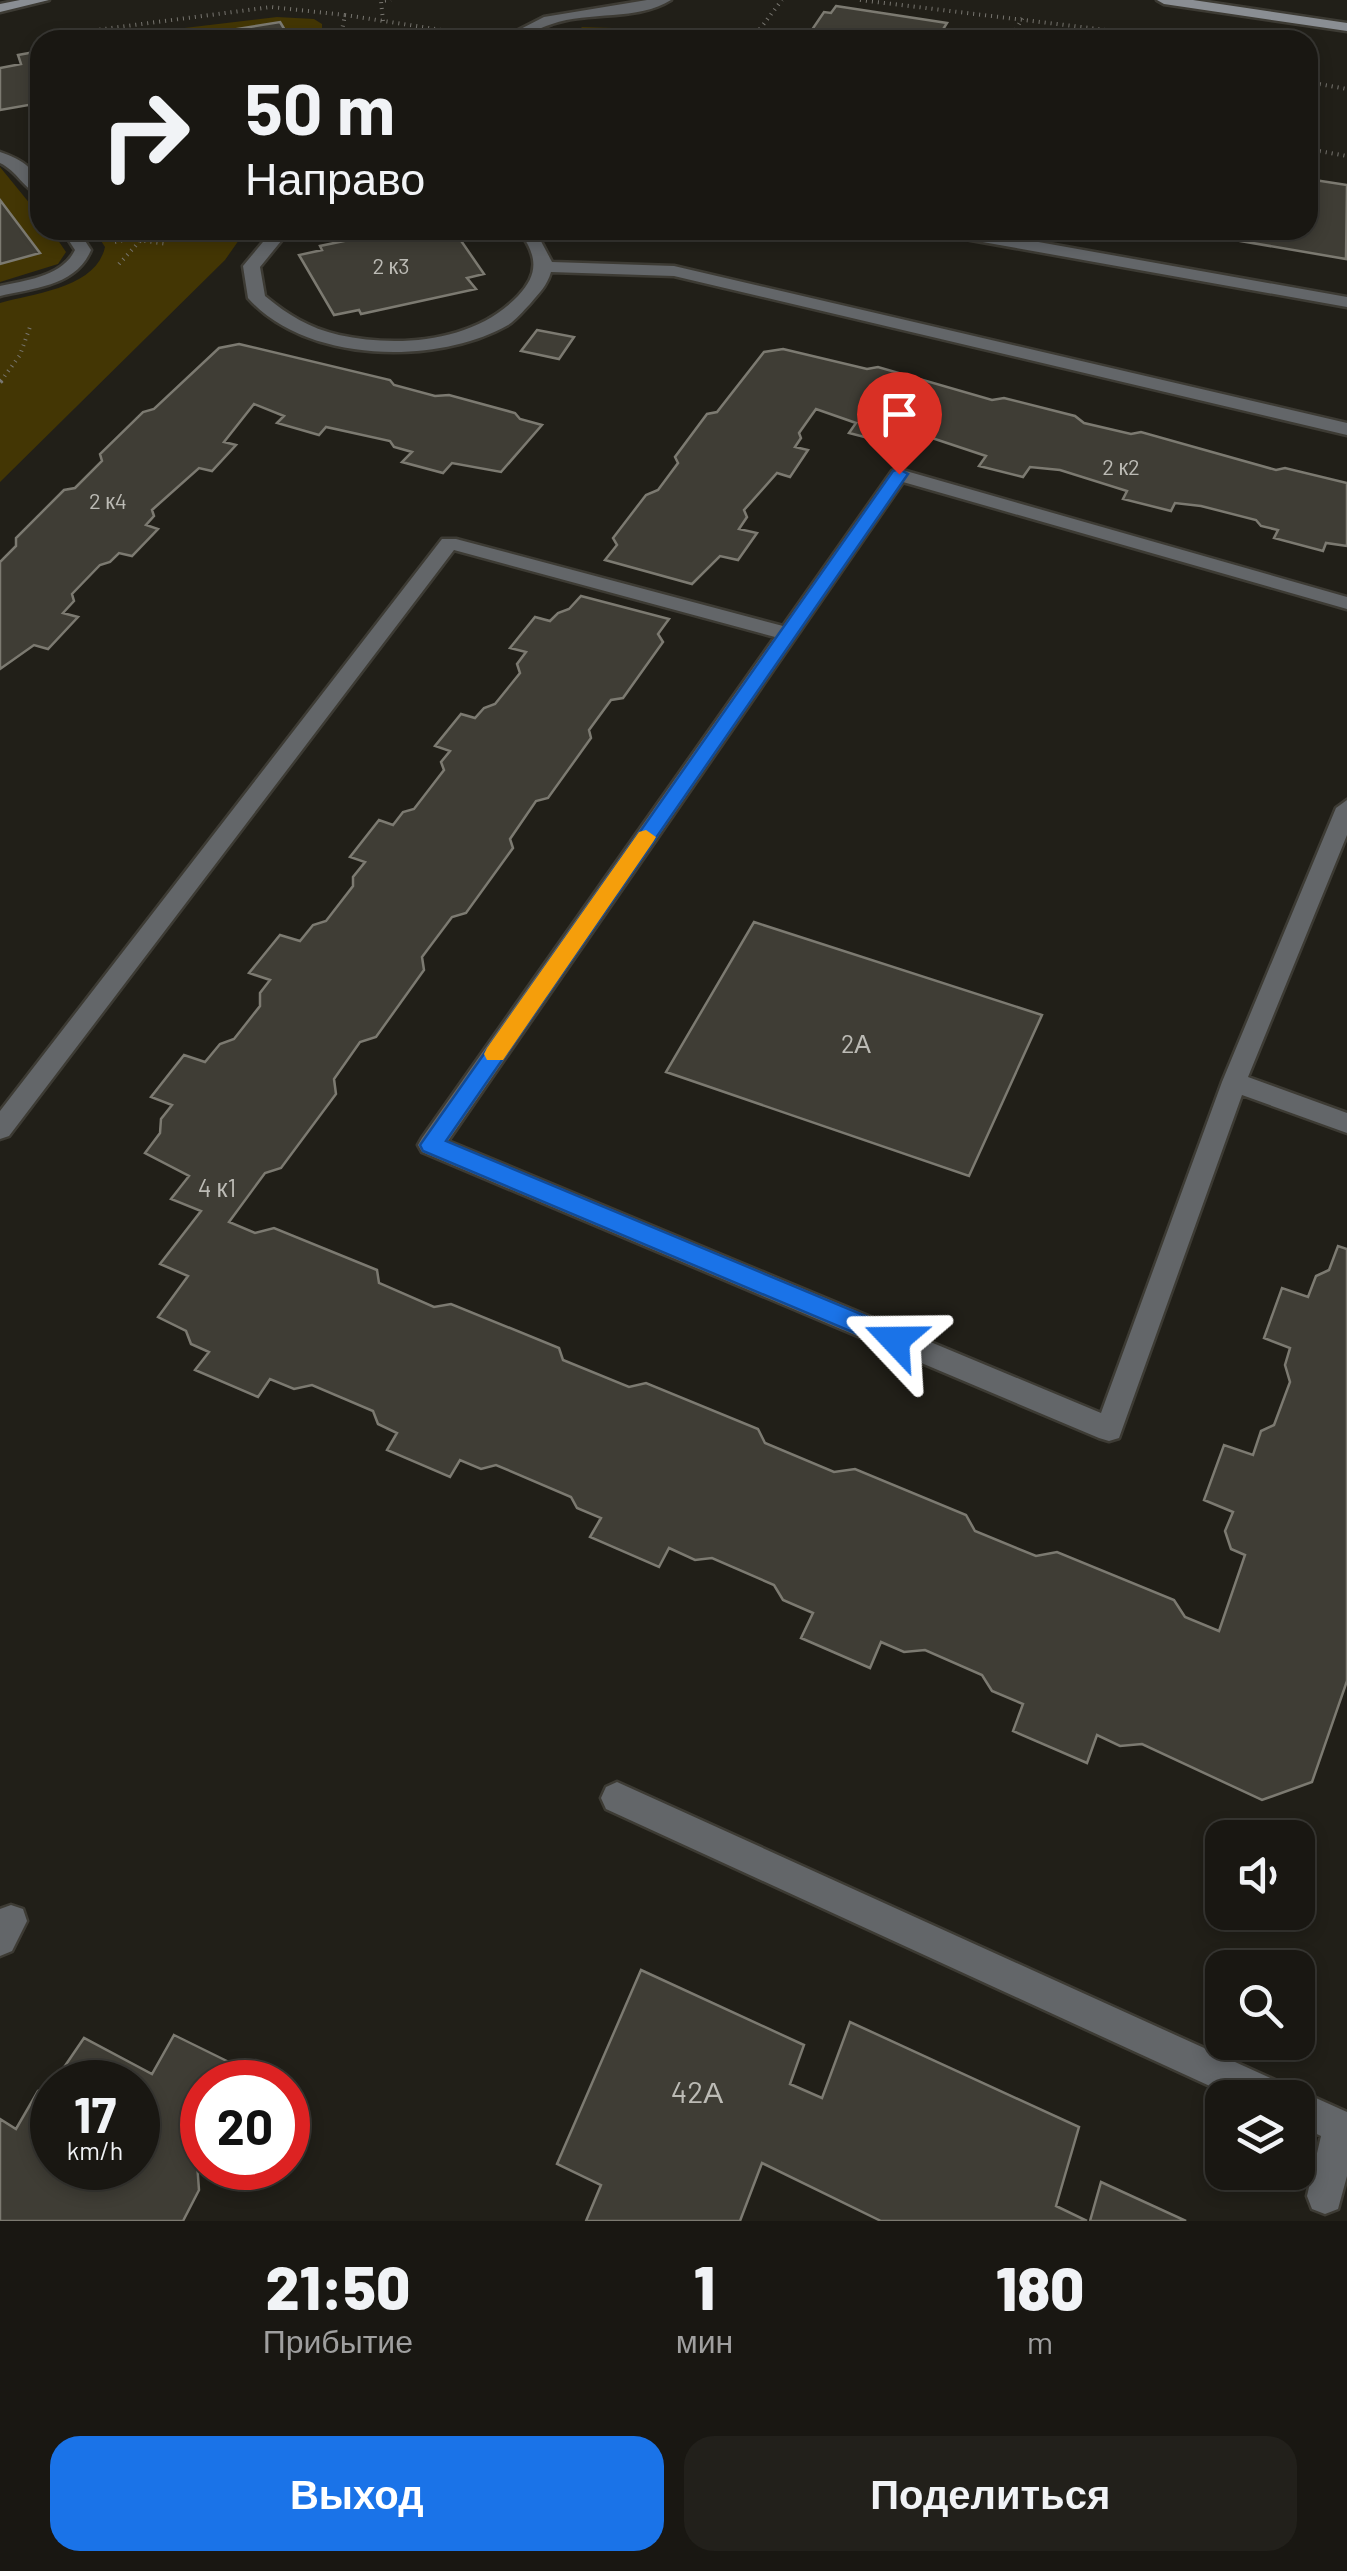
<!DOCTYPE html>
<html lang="ru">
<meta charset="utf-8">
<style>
body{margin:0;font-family:Barlow,sans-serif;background:#22201b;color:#f1f3f6;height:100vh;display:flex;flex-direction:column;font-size:38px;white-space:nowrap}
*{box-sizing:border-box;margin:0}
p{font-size:32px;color:#9f9f9f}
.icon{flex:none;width:55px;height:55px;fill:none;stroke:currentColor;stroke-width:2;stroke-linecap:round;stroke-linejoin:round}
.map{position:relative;height:2221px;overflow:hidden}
.details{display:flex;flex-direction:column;background:#191712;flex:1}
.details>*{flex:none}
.top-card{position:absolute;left:30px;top:30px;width:1288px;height:210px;border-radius:30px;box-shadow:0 5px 15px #0003,0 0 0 2px #373632;background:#191712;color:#f1f3f6;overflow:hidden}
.tools{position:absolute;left:1205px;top:1820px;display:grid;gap:20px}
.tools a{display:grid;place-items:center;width:110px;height:110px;border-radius:20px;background:#191712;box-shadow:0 5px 15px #0003,0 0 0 2px #373632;font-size:50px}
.speed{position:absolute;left:30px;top:2060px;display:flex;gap:20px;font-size:50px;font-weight:700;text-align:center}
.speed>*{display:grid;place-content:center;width:130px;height:130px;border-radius:50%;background:#191712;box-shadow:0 5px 15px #0003,0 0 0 2px #373632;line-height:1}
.speed small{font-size:25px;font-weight:400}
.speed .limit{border:15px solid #d22;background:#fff;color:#111}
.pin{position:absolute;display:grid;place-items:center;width:85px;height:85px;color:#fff;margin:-102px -42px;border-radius:50% 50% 50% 0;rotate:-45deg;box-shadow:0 0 10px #0007}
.pin .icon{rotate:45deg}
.me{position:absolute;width:110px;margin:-55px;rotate:293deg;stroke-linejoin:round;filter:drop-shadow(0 0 8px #0008)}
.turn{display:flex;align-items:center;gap:35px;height:210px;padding:0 50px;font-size:45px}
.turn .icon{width:130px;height:130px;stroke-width:2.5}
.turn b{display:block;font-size:70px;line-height:85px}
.eta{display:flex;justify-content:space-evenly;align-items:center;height:170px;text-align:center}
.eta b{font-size:60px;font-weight:800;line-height:70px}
.cta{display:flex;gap:20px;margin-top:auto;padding:20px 50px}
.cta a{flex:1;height:115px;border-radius:30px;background:#1a73e8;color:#fff;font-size:40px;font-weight:800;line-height:115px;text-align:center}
.cta a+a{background:#22201b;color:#f1f3f6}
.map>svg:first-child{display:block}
</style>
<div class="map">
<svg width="1347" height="2221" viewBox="0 0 1347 2221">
<rect width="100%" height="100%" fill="#211f18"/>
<!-- green -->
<path fill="#433604" d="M277 17 314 19 322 24V40H291L280 22 169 40H83Z
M582 27 706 31 699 40H569Z
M0 167 40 216V230H51L66 252 58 264 0 282V264L40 252 0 200Z
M94 230H246L225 260 0 482V303C35 293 96 288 105 247Z"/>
<!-- building -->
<path fill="#3f3d35" stroke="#7c7a71" stroke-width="2.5" d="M836 6 947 23 942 31 951 32 947 40H805L824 12 831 13Z
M280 22 291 40H169Z
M40 51V103L0 110V68L21 64 18 55Z
M1308 179 1347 185 1346 259 1176 230H1308Z
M0 200 40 253 0 264Z
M397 230H435L439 235 455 232 484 274 467 278 476 289 361 314 359 310 334 315 299 255 322 250 320 246Z
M537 330 574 337 559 359 521 351Z
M239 344 390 380 394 385 435 396 449 395 515 413 520 419 542 425 501 472 452 463 443 473 402 462 412 452 394 447 390 441 326 427 319 435 277 423 284 416 254 404 224 442 236 445 212 471 199 468 152 510 154 516 146 525 158 529 132 556 119 553 110 562 100 565 72 594 74 601 63 613 78 617 48 649 34 645 0 669V562L16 546V538L64 490 75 488 102 461 100 454 143 412 154 409 219 348Z
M783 349 867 369 878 367 992 400 1004 398 1075 416 1084 423 1131 434 1141 432 1276 470 1285 468 1347 483V546L1326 543 1323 551 1274 538 1278 530 1261 526 1256 520 1201 506 1175 503 1171 511 1123 499 1127 491 1060 470 1030 467 1023 477 979 466 986 456 929 437 899 434 892 444 849 433 856 423 816 409 799 433 801 438 795 447 808 450 790 477 777 473 744 510 747 517 739 529 757 533 738 560 720 556 692 584 605 560 617 545 613 538 646 495 658 490 678 463 675 457 707 414 717 412 764 352Z
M581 596 669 619 658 634 663 642 623 698 611 700 589 730 591 738 548 798 536 801 510 839 513 848 466 913 452 917 422 957 424 970 376 1037 360 1042 334 1079 336 1094 281 1168 265 1173 229 1222 255 1233 274 1228 377 1270 379 1283 434 1307 451 1304 559 1348 563 1360 629 1387 646 1383 758 1429 765 1443 834 1472 855 1469 966 1515 975 1531 1036 1556 1057 1552 1174 1600 1185 1617 1219 1631 1245 1555 1231 1549 1225 1531 1233 1512 1204 1500 1224 1445 1253 1455 1261 1431 1274 1425 1290 1382 1285 1365 1290 1348 1264 1338 1282 1288 1308 1297 1316 1276 1329 1270 1338 1246 1347 1249V1681L1312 1782 1262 1800 1142 1744 1120 1746 1097 1735 1087 1763 1013 1731 1023 1704 992 1691 982 1675 925 1650 904 1652 881 1642 870 1668 801 1638 813 1613 783 1600 774 1585 712 1558 695 1560 669 1548 659 1567 590 1537 601 1518 577 1508 571 1497 496 1465 481 1469 460 1460 450 1477 387 1450 397 1433 378 1424 373 1411 312 1385 294 1389 270 1379 258 1397 195 1370 209 1352 191 1344 186 1331 158 1317 188 1276 160 1264 201 1211 171 1199 189 1176 145 1153 160 1133 161 1119 172 1105 151 1097 184 1055 205 1062 220 1044 234 1039 260 1006V993L270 980 249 973 280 935 300 941 313 925 326 921 353 886V877L365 862 350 857 379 820 393 825 403 812 414 809 444 770 441 762 450 751 435 746 461 714 475 718 484 708 495 704 520 673 517 664 526 652 510 648 535 617 550 621 558 613 569 609Z
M754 922 1042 1015 969 1176 666 1072Z
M641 1970 804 2045 790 2084 822 2098 850 2022 1079 2127 1056 2206 1087 2221H881L762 2163 740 2221H586L601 2185 557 2164Z
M174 2035 247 2071 240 2082H202V2152L197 2162 199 2190 183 2221H0V2119L16 2129 38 2091 52 2083V2168H138V2082H54L84 2038 152 2074Z
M1101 2182 1186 2221H1090Z"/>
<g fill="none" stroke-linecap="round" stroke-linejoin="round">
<!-- lane casing -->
<g stroke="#3d3b34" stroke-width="5">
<path id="lane" d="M647 0H671C638 21 589 11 552 24 533 30 520 40 499 40L544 17Z
M0 152C23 160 40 170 40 196 24 189 17 171 0 163Z
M62 230H78L91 250C76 286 34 288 0 296V286C26 280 62 277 75 250Z
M273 230H290L260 267 265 296C288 315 309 328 339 335 399 348 474 342 518 296 540 273 537 254 518 230H535L552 262 674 266 1347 423V435L674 276 551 272C547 286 539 293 530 304 523 311 516 320 508 325 436 366 305 363 248 298L243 266Z
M935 230H971L1347 297V307L943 235Z
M899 469 1347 597V609L903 482 448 1141 1101 1413 1222 1082 1336 808 1347 800V835L1248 1077 1347 1113V1133L1242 1095 1119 1438 1109 1441 1099 1438 422 1152 418 1145 422 1138 775 637 454 550 9 1136 0 1139V1111L442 539H456L783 626 892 471Z
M617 1782 1288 2086 1291 2093 1298 2090 1347 2112V2176L1338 2209 1325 2214 1312 2209 1307 2196 1321 2136 1298 2125V2098H1236L606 1809 601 1798 606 1787Z
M11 1905 23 1909 27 1921 12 1951 0 1956V1909Z"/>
</g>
<!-- secondary casing -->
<g stroke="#3d3b34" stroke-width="5">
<path id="secondary" d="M20 0H49L0 12V4Z
M1157 0H1193L1347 23V31L1164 4Z"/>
</g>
<!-- path-far1 -->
<path stroke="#787670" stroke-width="4" stroke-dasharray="1 5" stroke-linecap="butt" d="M860 0 1147 35
M345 15 448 31 439 40
M383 21 381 1 391 0
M58 35 271 7 345 15 340 40
M730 40 736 30H759L782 0
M1010 40 1023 17
M1308 82 1347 89
M1308 149 1347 156
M115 242 129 239 168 244
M119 264 150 230
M1 381 20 355 31 324"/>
<!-- path -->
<path stroke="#787670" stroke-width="5" stroke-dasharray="2.5 6" stroke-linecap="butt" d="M0 382 4 378"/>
<!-- lane -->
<use href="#lane" fill="#636669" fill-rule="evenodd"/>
<!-- secondary -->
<use href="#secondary" fill="#8a8e93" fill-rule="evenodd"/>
</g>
<!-- route -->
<path fill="#1a73e8" stroke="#114b97" stroke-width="2.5" d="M899 469 908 474 446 1141 904 1332 907 1340 904 1347 895 1350 423 1151 420 1145 893 471Z"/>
<!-- slow -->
<path fill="#f59e0b" d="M646 830 656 837 653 842 503 1060H487L484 1054 487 1048 639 832Z"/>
<g text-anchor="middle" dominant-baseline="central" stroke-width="8" stroke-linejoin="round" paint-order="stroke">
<!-- far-number labels -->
<g font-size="22" fill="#bcbbb5">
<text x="391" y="265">2 к3</text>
<text x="1121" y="466">2 к2</text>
<text x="108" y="500">2 к4</text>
</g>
<!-- number labels -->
<g font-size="25" fill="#bcbbb5">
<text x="856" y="1043">2А</text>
<text x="217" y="1187">4 к1</text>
</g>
<!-- near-number labels -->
<g font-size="30" fill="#bcbbb5">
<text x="697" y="2091">42А</text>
</g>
</g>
</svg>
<div class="tools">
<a><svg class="icon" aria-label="sound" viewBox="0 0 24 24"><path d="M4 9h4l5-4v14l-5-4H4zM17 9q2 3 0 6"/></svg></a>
<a><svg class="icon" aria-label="search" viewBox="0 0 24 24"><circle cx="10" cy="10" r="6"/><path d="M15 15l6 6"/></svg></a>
<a><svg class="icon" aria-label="layers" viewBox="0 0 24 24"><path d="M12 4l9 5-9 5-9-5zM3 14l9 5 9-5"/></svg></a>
</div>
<div class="speed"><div>17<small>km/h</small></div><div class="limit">20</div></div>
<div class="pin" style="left:899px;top:474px;background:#d93025"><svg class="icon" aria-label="arrive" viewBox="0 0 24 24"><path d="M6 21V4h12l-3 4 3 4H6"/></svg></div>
<svg class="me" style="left:895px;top:1340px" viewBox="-20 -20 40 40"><path d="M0-17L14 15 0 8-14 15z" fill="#1a73e8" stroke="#fff" stroke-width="4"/></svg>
<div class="top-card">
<div class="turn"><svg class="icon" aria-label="right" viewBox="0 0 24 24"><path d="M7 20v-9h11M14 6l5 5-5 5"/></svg><div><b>50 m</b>Направо</div></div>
</div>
</div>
<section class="details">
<div class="eta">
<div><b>21:50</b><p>Прибытие</p></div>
<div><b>1</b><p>мин</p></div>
<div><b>180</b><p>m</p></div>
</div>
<div class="cta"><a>Выход</a><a>Поделиться</a></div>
</section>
